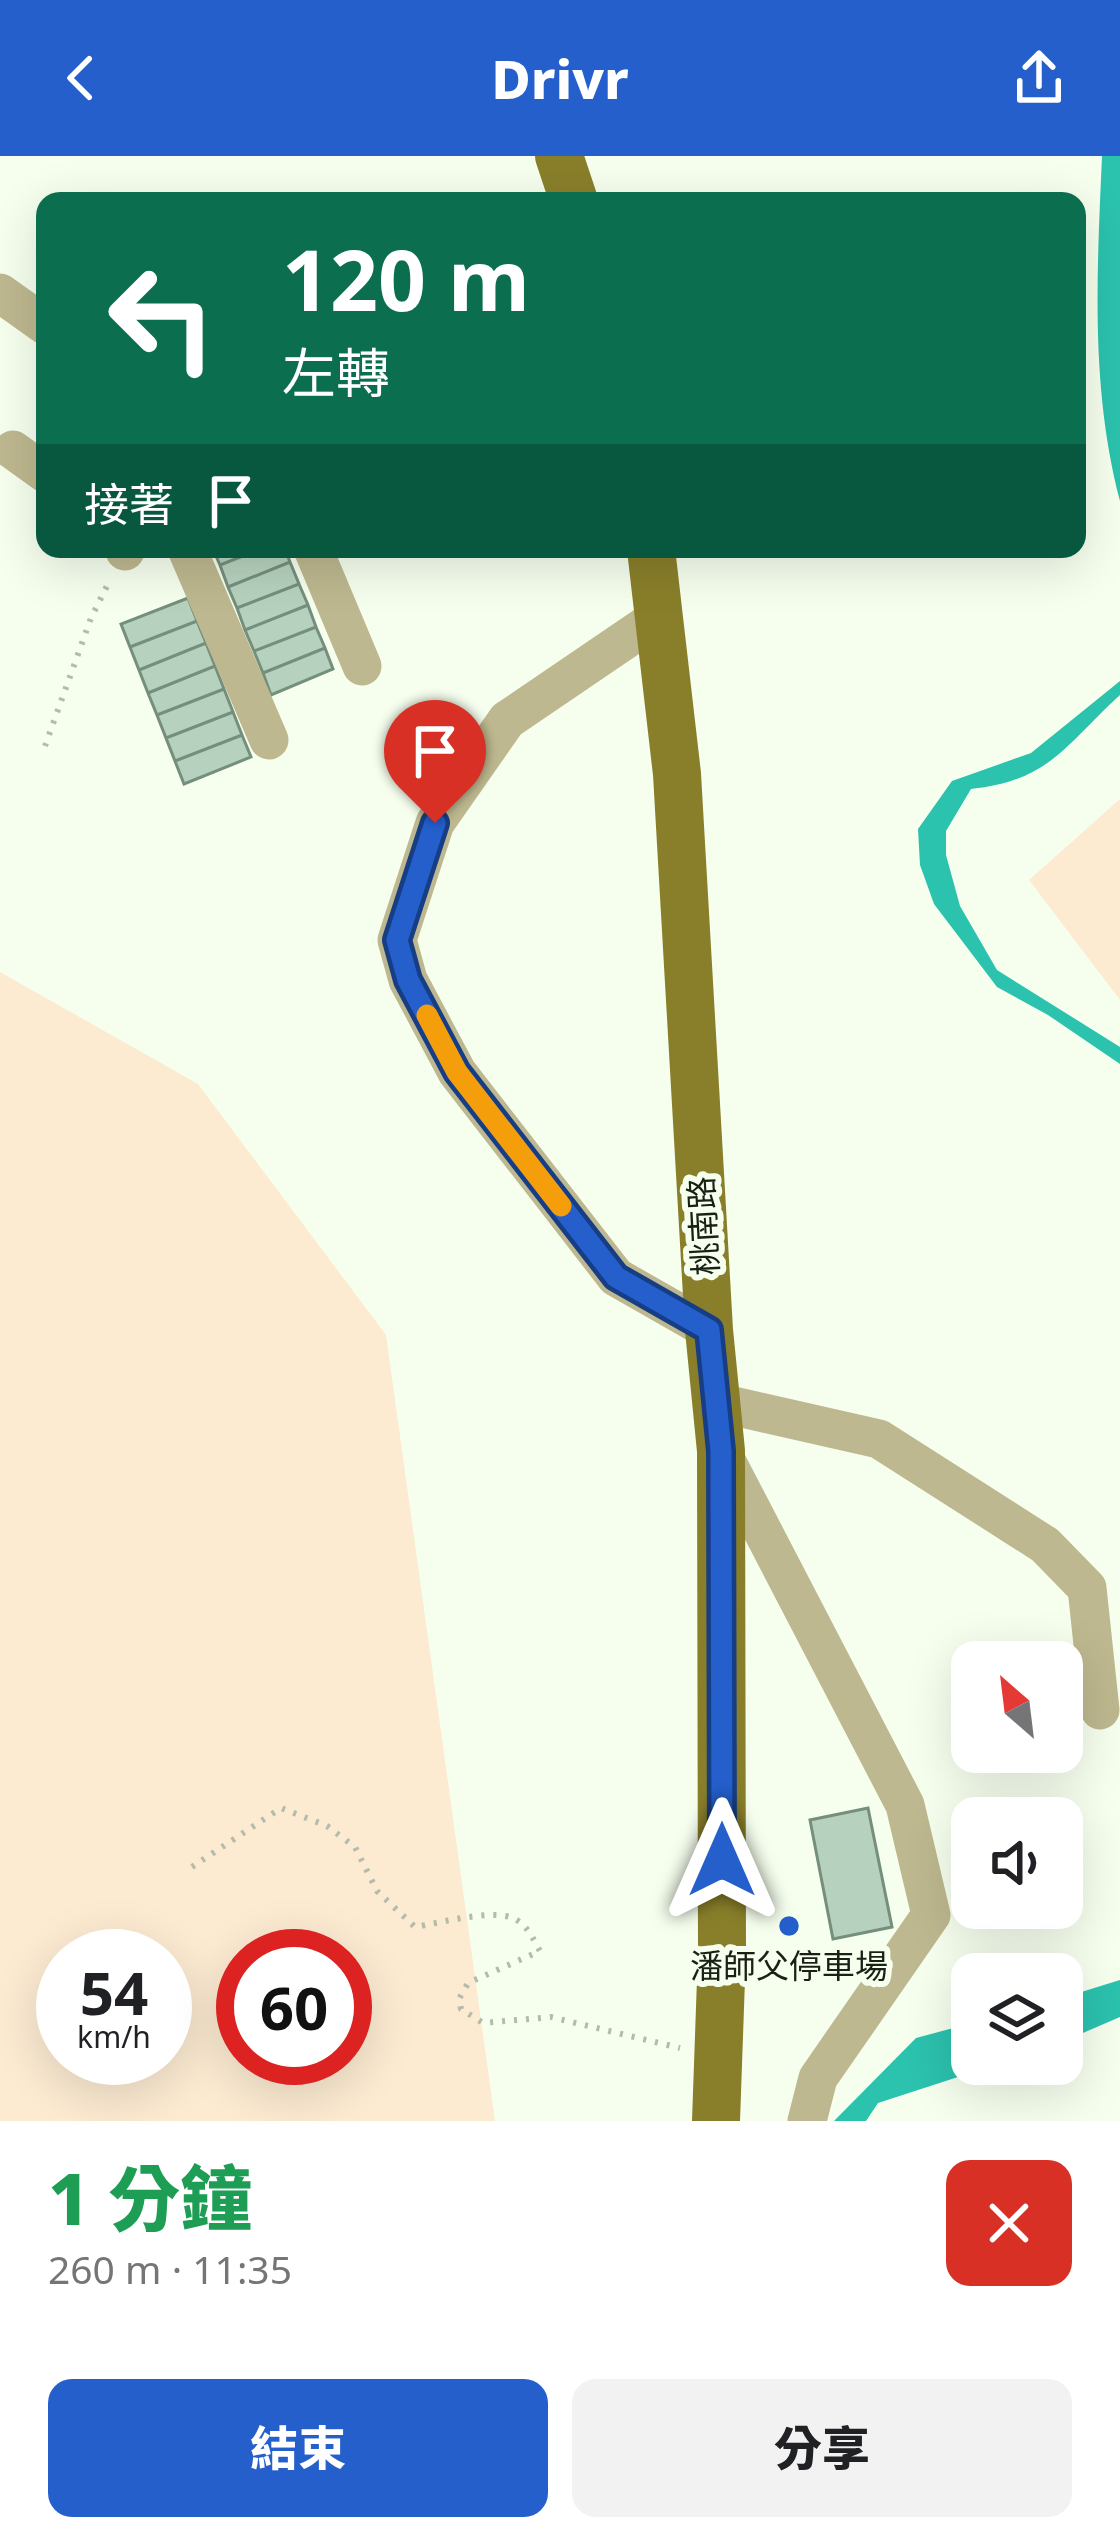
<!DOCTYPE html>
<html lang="zh-TW">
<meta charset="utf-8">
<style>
body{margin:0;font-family:"Noto Sans","Noto Sans TC",sans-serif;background:#f2f2f2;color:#202124;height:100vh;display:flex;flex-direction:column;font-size:45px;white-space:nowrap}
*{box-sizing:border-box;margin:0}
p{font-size:39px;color:#757577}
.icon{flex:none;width:66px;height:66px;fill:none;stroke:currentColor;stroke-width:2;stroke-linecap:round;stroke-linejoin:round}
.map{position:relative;height:1965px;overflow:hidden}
.drawer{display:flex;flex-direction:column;background:#fff;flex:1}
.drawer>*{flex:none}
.top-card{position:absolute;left:36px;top:36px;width:1050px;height:366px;border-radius:24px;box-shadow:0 12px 48px #0002;background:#0b6e4f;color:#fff;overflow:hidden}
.needle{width:78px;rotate:332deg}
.fabs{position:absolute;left:951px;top:1485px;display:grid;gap:24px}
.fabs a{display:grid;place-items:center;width:132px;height:132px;border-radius:24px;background:#fff;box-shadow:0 12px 48px #0002;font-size:60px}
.speed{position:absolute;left:36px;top:1773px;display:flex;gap:24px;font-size:60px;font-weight:700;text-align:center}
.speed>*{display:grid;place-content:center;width:156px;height:156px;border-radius:50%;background:#fff;box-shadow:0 12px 48px #0002;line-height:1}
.speed small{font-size:30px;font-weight:400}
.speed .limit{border:18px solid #d22;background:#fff;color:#111}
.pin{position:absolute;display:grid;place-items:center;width:102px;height:102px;color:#fff;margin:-123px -51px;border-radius:50% 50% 50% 0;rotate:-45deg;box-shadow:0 0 12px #0007}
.pin .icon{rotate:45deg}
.me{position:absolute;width:132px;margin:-66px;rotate:0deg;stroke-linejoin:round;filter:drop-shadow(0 0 9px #0008)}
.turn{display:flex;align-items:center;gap:42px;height:252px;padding:0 48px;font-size:54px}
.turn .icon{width:156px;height:156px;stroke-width:2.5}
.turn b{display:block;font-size:84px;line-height:102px}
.then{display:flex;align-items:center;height:114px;padding:0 48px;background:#0003;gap:24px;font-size:45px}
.round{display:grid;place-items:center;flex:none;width:126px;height:126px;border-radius:24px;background:#f2f2f2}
.headline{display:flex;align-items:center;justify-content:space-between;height:204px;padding:0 48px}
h1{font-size:72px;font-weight:800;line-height:90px;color:#1e9e55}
.primary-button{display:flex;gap:24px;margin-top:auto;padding:24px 48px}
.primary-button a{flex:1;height:138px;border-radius:24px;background:#245fcc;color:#fff;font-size:48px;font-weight:800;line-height:138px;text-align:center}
.primary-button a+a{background:#f2f2f2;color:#202124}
header{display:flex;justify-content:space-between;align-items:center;height:156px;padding:0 48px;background:#245fcc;color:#fff;font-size:54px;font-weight:800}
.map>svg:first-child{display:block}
</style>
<header><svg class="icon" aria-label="back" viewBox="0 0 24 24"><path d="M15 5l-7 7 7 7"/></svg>Drivr<svg class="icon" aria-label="share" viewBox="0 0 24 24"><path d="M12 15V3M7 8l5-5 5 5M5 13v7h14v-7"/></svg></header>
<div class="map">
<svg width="1120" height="1965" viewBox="0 0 1120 1965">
<rect width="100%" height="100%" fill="#f6ffee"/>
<!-- green -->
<path fill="#fcead1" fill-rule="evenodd" d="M1120 643V844L1029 724Z
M0 816 198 928 386 1179 495 1965H0ZM63 1800H165V1902H63ZM243 1800H345V1902H243Z"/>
<!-- water -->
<path fill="#2bc2ae" d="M1102 0H1120V345C1090 231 1097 116 1102 0Z
M1120 525V539C1066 588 1050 625 971 633L946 675V699L960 750 997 814 1120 891V908L1048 859 997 831 934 748 920 709 918 673 952 625 1031 597Z
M1120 1824V1861L1062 1886V1842Z
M972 1867V1908H998L878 1947 866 1965H834L916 1882Z"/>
<!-- building -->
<path fill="#b6d2be" stroke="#758f7d" stroke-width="3" d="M213 393H261L220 409Z
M261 393H285L290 406 228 431 220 409Z
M290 406 299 428 237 452 228 431Z
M299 428 308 449 245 474 237 452Z
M188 442 197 465 130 491 121 468Z
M308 449 316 471 254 495 245 474Z
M197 465 206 487 139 514 130 491Z
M316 471 325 492 263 517 254 495Z
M206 487 215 510 148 537 139 514Z
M325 492 333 513 271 539 263 517Z
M215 510 224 533 157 559 148 537Z
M224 533 233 556 166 582 157 559Z
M233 556 242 579 175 605 166 582Z
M242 579 251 601 184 628 175 605Z
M868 1652 892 1771 833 1783 810 1664Z"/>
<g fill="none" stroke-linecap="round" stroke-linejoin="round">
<!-- path -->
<path stroke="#b3bbac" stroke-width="6" stroke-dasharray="3 9" stroke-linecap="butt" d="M45 590 91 462 109 426
M192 1711 281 1652 327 1670 355 1691 377 1735 415 1771C439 1767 494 1752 515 1763 528 1770 533 1783 540 1795L468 1827 459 1843 461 1853 483 1867 551 1861 680 1892"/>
<!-- minor -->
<path stroke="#bdb88f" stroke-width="39" d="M0 137 45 169
M13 294 45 317
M187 393 269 584
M313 393 362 510
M125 395 126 393
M660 460 507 564 435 667 397 784 408 824 457 916 616 1121 709 1174
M716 1246 879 1283 1045 1389 1087 1432 1100 1554
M721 1295 905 1649 931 1759 818 1922 807 1965"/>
<!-- major -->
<path stroke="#897f2a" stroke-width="48" d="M559 0 574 45
M651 393 677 618 709 1174 721 1295 722 1795 716 1965"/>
</g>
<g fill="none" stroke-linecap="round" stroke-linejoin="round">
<!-- route casing -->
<g stroke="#173e85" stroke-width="30">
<path id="route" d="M435 667 397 784 408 824 457 916 616 1121 709 1174 721 1295 722 1704"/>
</g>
<!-- route -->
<use href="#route" stroke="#245fcc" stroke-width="21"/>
<!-- slow -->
<path stroke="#f59e0b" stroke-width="21" d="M427 859 457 916 561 1050"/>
</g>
<!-- markers -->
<circle fill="#245fcc" stroke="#f6ffee" stroke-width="4.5" cx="789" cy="1770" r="12"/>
<g text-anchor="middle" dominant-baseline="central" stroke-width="12" stroke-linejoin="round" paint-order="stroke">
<!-- street labels -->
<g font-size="33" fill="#1b2016" stroke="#f6ffee">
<text transform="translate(703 1070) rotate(-93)">桃南路</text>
</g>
<!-- poi labels -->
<g font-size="33" fill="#1b2016" stroke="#f6ffee">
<text x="789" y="1809">潘師父停車場</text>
</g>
</g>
</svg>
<div class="fabs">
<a><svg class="needle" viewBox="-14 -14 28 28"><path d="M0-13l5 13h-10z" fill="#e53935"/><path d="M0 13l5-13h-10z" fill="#757577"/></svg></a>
<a><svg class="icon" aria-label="sound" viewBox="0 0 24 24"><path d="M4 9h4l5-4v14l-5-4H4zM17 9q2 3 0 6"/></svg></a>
<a><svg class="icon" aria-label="layers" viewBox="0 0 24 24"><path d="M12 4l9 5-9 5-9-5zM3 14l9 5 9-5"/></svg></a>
</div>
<div class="speed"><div>54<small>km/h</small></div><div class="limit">60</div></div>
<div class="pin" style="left:435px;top:667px;background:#d93025"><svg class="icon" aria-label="arrive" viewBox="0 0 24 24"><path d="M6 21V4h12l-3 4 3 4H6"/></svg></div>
<svg class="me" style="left:722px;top:1704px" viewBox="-20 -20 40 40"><path d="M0-17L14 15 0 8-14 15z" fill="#245fcc" stroke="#fff" stroke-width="4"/></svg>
<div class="top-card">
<div class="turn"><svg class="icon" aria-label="left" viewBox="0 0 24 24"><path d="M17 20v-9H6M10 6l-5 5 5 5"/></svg><div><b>120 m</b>左轉</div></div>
<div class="then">接著<svg class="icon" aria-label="arrive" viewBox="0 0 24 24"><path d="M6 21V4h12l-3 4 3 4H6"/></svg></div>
</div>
</div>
<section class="drawer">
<div class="headline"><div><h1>1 分鐘</h1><p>260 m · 11:35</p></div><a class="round" style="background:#d93025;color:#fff"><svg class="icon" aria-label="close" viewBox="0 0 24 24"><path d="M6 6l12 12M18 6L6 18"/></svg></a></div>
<div class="primary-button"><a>結束</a><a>分享</a></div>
</section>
